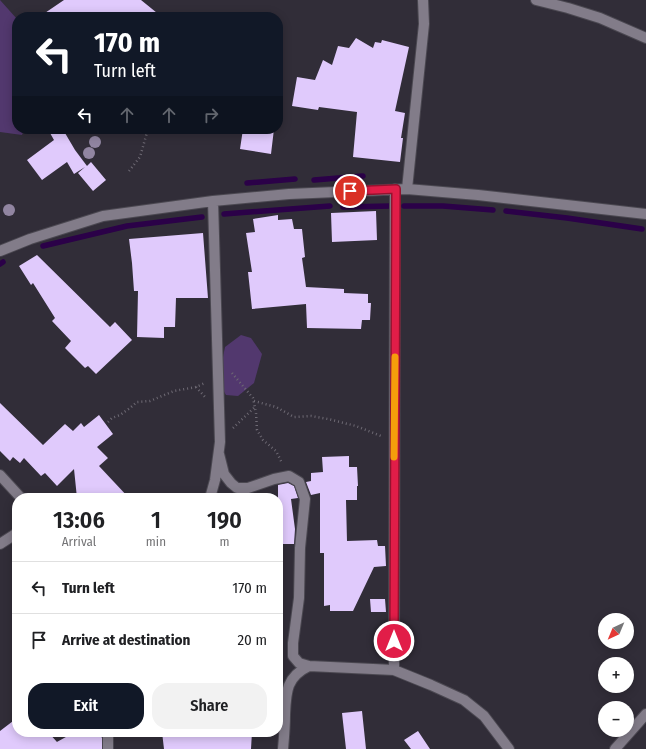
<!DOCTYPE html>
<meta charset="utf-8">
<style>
body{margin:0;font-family:"Fira Sans Condensed",sans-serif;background:#f2f2f2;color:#202124;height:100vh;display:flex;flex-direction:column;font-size:15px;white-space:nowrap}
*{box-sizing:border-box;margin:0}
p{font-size:13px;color:#757577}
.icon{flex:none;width:22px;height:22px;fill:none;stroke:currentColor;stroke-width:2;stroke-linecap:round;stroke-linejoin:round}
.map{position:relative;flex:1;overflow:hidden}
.side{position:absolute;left:12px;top:493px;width:271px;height:244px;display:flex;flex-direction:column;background:#fff;border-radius:16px;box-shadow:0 2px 10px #0003}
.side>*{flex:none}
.hud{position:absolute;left:12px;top:12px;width:271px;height:122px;border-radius:16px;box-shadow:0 2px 10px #0003;background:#111827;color:#fff;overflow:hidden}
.needle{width:26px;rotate:224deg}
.fabs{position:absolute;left:598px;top:613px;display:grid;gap:8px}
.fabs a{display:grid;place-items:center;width:36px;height:36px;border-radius:50%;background:#fff;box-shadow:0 2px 10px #0003;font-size:20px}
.pin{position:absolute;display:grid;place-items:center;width:34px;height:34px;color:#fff;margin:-17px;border:2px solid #fff;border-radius:50%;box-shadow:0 1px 4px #0007}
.me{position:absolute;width:44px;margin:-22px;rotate:0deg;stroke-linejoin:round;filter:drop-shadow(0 0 3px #0008)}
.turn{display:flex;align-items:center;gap:14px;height:84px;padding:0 16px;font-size:18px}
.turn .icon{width:52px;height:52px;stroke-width:2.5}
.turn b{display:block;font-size:28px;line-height:34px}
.lanes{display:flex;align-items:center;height:38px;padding:0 16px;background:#0003;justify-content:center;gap:20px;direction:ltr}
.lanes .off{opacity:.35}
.eta{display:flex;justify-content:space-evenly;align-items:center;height:68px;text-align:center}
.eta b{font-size:24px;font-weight:600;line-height:28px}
.action{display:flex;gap:8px;margin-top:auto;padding:8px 16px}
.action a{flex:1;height:46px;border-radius:16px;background:#111827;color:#fff;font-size:16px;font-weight:600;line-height:46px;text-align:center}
.action a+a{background:#f2f2f2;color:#202124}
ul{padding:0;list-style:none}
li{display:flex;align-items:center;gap:12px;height:52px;padding:0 16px;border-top:1px solid #e0e0e0}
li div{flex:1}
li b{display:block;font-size:15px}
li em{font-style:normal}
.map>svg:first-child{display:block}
</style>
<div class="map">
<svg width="646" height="749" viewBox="0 0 646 749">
<rect width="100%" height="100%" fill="#312d38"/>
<!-- green -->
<path fill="#52386e" d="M0 0 17 19V79L16 81 17 82V129H24L22 135 0 132Z
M241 335 251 338 262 354 254 383 238 396 226 395C217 382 222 362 225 347Z"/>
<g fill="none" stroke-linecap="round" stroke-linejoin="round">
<!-- stream -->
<path stroke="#2b0148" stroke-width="5.5" d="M314 180 363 176
M247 183 295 179
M404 206H443L493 210
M343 207 391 206
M506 211 567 218 642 229
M224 214 330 206
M43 246 127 226 202 217
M0 264 3 262"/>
</g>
<!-- building -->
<path fill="#e0cafc" d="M64 0H141L162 17H39Z
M356 38 373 48 375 42 381 43 382 40 409 47 395 111 405 113 401 138H403L400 162 353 157 357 112 319 107 318 110 292 106 297 77 315 80 323 60 332 65 338 46 349 48Z
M56 129H59L63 134 65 133 75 150 87 166 91 162 106 180 93 191 78 173 85 167 74 174 67 162 42 180 27 160 54 140 50 133Z
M243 129H274L271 154 240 149Z
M376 211 377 240 332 242 331 213Z
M278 215V220L292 219 294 229H302L305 257 302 258 306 287 344 289V293L368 294V303H371L370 320H362L361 329 307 328 306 304 252 309 248 272H252L246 233 255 232 253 219Z
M203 233 208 298H176L175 327H164V338L137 337 138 291H134L132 263 129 239Z
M37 255 110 327 115 322 132 340 96 374 88 366 85 368 65 348 71 341 52 321 55 318 33 283 31 285 19 266Z
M0 403 43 445 65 424 73 431 81 423 84 427 99 415 113 434 97 447 108 458 99 466 129 498H77L74 469 57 486 45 473 41 476 24 458 20 463 13 457 10 461 0 451Z
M349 456V467H357L358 486H357V500H346L347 541 377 540 378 546H385L386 566 374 567 353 611H330V605L324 606V553H320V493L311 495 306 482 311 481V473L323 472 322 457Z
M288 483 294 486 298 498 291 499 295 529 294 544H280L278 524V485Z
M370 599H385L386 612H371Z
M362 711 366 749H346L342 713Z
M17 718V732H48L57 742 55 743 75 732H99L102 738V749H0V731Z
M418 731 430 749H411L404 740Z
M162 732H252L251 749H164Z"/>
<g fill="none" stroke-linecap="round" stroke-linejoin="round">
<!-- minor casing -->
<g stroke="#4b4851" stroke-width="12">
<path id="minor" d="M536 0 568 8 600 18 646 38
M407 189 424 24 423 0
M0 251 30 239 103 216 213 201 289 194 407 189 478 195 646 214
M219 454 224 474 231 483 237 488H248L274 479 289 476 299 482 305 499 300 548 299 598 293 643V656L299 663 309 666
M0 475 21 498
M210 498 215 480 220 442 213 201
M0 544 17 533
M394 670 395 189
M108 749V732
M283 749C284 738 285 726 285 715 286 692 286 677 309 666L394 670 431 685 464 700 484 716 509 749
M615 749 646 714"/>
</g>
<!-- path -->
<path stroke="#6e6a74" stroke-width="2.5" stroke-dasharray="1 3" stroke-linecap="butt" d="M129 171 140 157 148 129
M232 373 253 398 256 413 257 430 263 440 276 451 282 463
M196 387 205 397
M254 401 276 407 294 417 311 416 328 419 356 426 381 436
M108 422 112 418 120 415 130 408 137 402 150 401 174 391 196 387 205 383
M233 428 255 407"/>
<!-- minor -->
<use href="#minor" stroke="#827c89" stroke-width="10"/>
</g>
<!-- trees -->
<g fill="#9185a1">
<circle cx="95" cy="142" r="6"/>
<circle cx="89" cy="153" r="6"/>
<circle cx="9" cy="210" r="6"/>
</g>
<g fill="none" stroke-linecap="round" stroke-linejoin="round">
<!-- route casing -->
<g stroke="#92132f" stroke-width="10">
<path id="route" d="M350 191 396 189 394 641"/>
</g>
<!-- route -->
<use href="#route" stroke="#e11d48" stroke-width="7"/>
<!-- slow -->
<path stroke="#f59e0b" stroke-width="7" d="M394 457 395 357"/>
</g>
</svg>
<div class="fabs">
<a><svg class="needle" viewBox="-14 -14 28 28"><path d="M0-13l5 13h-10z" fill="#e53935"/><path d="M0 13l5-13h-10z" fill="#757577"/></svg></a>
<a>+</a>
<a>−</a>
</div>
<div class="pin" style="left:350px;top:191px;background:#d93025"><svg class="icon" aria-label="arrive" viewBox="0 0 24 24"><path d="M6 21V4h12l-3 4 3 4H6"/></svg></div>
<svg class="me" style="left:394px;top:641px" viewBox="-20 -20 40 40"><circle r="17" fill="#e11d48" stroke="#fff" stroke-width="3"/><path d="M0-11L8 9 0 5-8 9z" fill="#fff"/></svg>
<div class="hud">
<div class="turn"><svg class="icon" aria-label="left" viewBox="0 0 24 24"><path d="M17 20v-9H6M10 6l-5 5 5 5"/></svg><div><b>170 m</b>Turn left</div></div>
<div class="lanes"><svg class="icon" aria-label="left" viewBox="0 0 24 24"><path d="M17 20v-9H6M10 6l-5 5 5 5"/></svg><svg class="icon off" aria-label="ahead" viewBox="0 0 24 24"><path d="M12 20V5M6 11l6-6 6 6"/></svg><svg class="icon off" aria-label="ahead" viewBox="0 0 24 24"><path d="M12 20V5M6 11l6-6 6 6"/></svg><svg class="icon off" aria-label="right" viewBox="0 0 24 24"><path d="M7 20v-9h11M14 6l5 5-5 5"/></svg></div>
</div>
<section class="side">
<div class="eta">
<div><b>13:06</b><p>Arrival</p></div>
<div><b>1</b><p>min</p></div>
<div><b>190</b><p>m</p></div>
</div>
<ul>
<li><svg class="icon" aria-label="left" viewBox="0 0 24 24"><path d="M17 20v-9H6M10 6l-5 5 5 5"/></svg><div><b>Turn left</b></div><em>170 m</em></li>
<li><svg class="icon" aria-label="arrive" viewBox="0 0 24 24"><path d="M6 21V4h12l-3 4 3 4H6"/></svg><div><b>Arrive at destination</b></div><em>20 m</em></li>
</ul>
<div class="action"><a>Exit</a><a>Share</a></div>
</section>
</div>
